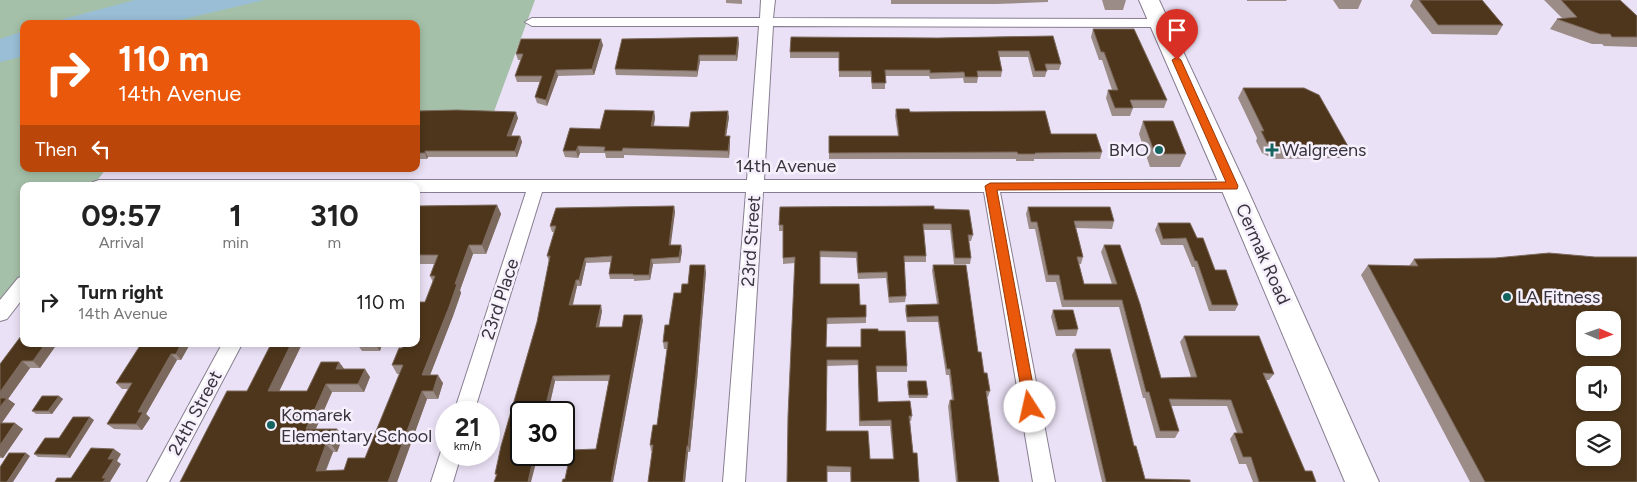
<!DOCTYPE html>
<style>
body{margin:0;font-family:Figtree,sans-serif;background:#f2f2f2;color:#222;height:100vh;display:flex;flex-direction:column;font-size:19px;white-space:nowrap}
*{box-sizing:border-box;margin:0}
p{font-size:16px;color:#767676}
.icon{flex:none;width:28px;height:28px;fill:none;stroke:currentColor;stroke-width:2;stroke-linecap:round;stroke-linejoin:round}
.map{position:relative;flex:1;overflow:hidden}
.sheet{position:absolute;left:20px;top:182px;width:400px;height:165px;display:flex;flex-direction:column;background:#fff;border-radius:10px;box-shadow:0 2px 8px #0003}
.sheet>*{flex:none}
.banner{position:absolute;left:20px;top:20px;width:400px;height:152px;border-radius:10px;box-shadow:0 2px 8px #0003;background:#ea580c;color:#fff;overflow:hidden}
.needle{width:32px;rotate:92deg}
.buttons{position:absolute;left:1576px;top:311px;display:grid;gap:10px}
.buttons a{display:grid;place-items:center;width:45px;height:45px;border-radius:10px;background:#fff;box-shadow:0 2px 8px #0003;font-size:25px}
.speed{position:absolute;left:435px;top:401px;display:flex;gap:10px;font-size:25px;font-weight:700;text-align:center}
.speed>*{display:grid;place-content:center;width:65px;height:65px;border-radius:50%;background:#fff;box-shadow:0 2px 8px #0003;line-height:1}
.speed small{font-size:12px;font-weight:400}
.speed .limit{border:2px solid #111;border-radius:8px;background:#fff;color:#111}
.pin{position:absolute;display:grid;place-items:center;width:42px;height:42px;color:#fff;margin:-51px -21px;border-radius:50% 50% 50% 0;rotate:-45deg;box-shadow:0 0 5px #0007}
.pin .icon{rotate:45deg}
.me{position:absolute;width:55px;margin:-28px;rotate:350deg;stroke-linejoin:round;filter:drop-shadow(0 0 4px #0008)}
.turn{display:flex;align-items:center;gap:18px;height:105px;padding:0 15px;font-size:22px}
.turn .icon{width:65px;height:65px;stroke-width:2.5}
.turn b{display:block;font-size:35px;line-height:42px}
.then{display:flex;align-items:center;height:48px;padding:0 15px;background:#0003;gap:10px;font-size:19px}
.eta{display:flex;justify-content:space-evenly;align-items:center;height:85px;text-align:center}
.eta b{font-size:30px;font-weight:700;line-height:35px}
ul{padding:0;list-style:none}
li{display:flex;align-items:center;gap:15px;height:70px;padding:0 15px}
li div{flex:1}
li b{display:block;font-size:19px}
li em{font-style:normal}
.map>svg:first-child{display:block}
</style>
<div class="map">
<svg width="1637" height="482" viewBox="0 0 1637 482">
<rect width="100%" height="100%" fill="#ebe1f6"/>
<!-- green -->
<path fill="#a5c0a8" d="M0 0H535L492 117 416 115V24H24V169H106L93 186H24V272L0 302Z"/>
<!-- water -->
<path fill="#99bed6" d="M135 0H265L163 24H45Z
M24 31V56L0 62V39Z"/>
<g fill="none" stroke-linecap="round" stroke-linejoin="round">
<!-- minor casing -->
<g stroke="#877d90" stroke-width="2">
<path id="minor" d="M761 0H775L773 18 1160 19 1167 23 1160 27 773 26 764 180H1233L1239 182 1241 186 1239 190 1233 192H1000L1055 482H1033L984 192H763L745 482H723L746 192H542L474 412H454L526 192H416V186H91L93 182 99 180H747L759 26H532L525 22 532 18H760Z
M24 276V297L7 319 0 321V300L18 278Z
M222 344H242L169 482H147Z
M446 447V455H461L453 482H431L442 448Z"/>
</g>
<!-- primary casing -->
<g stroke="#877d90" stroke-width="2">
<path id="primary" d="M1139 0H1159L1246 186 1379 482H1345L1220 186Z"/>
</g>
<!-- minor -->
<use href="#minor" fill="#fff" fill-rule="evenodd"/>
<!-- primary -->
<use href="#primary" fill="#fff" fill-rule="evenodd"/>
</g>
<!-- wall -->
<path fill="#9c8c88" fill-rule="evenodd" d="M726 0H742V4L726 3Z
M891 0H1048V2L996 4H891Z
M1102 0H1126L1123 10H1105Z
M1247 0H1287L1286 1H1247Z
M1333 0H1362L1358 9H1339Z
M1413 0H1482L1503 25 1497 35 1432 34 1410 6Z
M1544 0H1620L1637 16V47L1604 46 1602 44H1592L1550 29 1557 19 1562 18Z
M1093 29 1167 100 1164 108H1133L1130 116H1112L1106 98 1108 90H1112L1102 60H1099L1091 37Z
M1053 36 1061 64 1059 70H1047L1045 77H1033L1028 57H999L1002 71 1001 77H978L977 83H964L963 78 930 79 929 76H885V89H872L871 77H839V58H790V52L938 38Z
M738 37 739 43 737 61H700L697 77 616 75 615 69Z
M603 45 594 75 558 76 547 106 537 103 535 97 540 82H517L515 76 521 60H518L516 54Z
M1243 88 1349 148 1343 158 1274 159 1262 153 1256 141 1257 138 1238 98Z
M896 109 1051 134 1102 152 1100 159H1034V161H1016V159H829V136H898L895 116Z
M416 111 518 118 511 136H520L522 142 517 157H428L427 159H416Z
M654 111 655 118 654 126 689 127 729 117 726 136H730V143L729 158 624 155V158H606L605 153H580L578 158 565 157 563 151 600 129Z
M1143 121 1186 154 1180 167H1150L1139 134Z
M497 205 501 214 486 254H473L460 290 461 293 453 316 430 375 443 383 438 399H427L397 482H180L247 391 271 344H302L279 391H307L339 362 344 369 370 377 364 392H332L316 429H337L343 437 337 452H333L326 471 344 470 365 458 400 374H397L392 365 402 348 425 302 433 282 430 276 434 264H416V206Z
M674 206 675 212 670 245H681L682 251 680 263 653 264 650 280 634 281V279H610L609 274 611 262 586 263 581 286H577L573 305 602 311 599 327H622L643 320 613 482H562L596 449 609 381H555L548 412H521L496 476 495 474 537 322 549 261 547 256 554 232H552L550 226Z
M1028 207 1114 221 1112 229 1076 228 1083 257 1081 264H1079L1084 284H1112L1101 252 1104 245 1161 378 1191 377 1180 342 1184 336 1274 374 1269 380H1266L1305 471 1316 482H1253L1246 464H1239L1230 439 1234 433H1237L1227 406H1171L1179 431 1175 438H1156L1145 398H1143L1119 307H1062L1056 282H1046L1035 229H1029L1026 214Z
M934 209 973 235 971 241H969L971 258 970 264H954L950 230H924L926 256V262H904L906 296 905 302 889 303 886 278 858 279 856 258 820 257V284L860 305 866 317V323L827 324 826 347H861V329L878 331 907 366V372H876L878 402 912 416 911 421H910L913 453 919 482H851L850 472H827L795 263 783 264V231H779V225ZM858 365 859 426H890L893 459H870L826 431 827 366Z
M1158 223 1197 238 1215 270 1238 305 1235 311H1209L1194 267H1192L1183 245H1161L1155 230Z
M1595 257 1637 482H1470L1361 275 1368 265 1409 266 1414 259Z
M933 265 978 352 990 391 988 397H986L999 482H956L948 406 950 400H952L949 375H946L938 322H907L905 310 906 305 937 304 932 271Z
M706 272 697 381 690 452H688L685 482H648L652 451H651L650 445 657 425 667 349H664L663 342 669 325 688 284Z
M1053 310 1078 329 1076 336H1056L1051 317Z
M24 344H57L40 368H30L8 399 15 404 2 423 23 429 3 458H0V364Z
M139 344H190L181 360H177L149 408 146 414 150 418 142 430 114 429 107 424 129 389H122L116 383 141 345Z
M357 344H382L380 351H362Z
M1075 349 1134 446 1145 479 1190 482H1102L1072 355Z
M908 381 928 395 927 398H909L907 385Z
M59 396 63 399 52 414H36L32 411Z
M94 420 70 458 38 457 34 454Z"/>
<!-- shaded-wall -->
<path fill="#7c695d" d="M738 37 739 43 737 61 736 55Z
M601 39 603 45 594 75 592 69Z
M699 55 700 61 697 77V71Z
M556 70 558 76 547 106 546 100Z
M654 111 655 118 652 133 651 126Z
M728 111 729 117 725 143V136Z
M516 112 518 118 509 142 507 136Z
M520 136 522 142 517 157 515 151Z
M730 136V143L729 158 728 151Z
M578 146 580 153 578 158 576 151Z
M425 151 428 157 427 159 425 153Z
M497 205 501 214 486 254 482 245Z
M674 206 675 212 670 251 669 245Z
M469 245 473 254 460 290 461 293 453 316 427 383 422 375Z
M681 245 682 251 680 263 679 257Z
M585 258 586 263 581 286 579 280Z
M651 259 653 264 650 280 649 275Z
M705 265 706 272 697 381 690 452 688 446Z
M576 280 577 286 571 311 569 305Z
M601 305 602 311 598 332 596 327Z
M642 315 643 320 613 482H611Z
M45 344H57L40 368 33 361Z
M181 344H190L181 360 176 354Z
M291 344H302L275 400 268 391Z
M375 344H382L380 351Z
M171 354 177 360 146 414 150 418 142 430 136 424 138 412Z
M22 361 30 368 8 399 15 404 0 425V392Z
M339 362 345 370 336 369Z
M365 369 370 377 364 392 358 384Z
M438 375 443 383 438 399 433 391Z
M553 376 555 381 548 412H544Z
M326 384 332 392 312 437 306 429Z
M422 391 427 399 397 482H388Z
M59 396 63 399 52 414 48 411Z
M90 417 94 420 70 458 66 455Z
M15 423 23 429 3 458 0 456V445Z
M337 429 343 437 337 452 331 444Z
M326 444 333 452 322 479 316 471Z
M687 446 688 452 685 482H683Z
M114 449 121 454 117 461 121 464 110 482H103L102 478 108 459Z
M26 453 30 456 13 482H7Z
M534 455H538L531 482H528Z"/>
<!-- building -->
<path fill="#4d361b" stroke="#7c695d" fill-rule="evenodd" d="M1419 0H1482L1503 25H1438Z
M1561 0H1620L1637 16V37H1612L1610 34H1600L1557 19 1577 17Z
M1093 29H1134L1167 100H1130L1133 108H1115L1108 90H1118L1104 52H1101Z
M1053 36 1061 64H1045L1047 71H1035L1029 51H998L1002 71H977L978 77H965L964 72 930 73V70H885L886 83H872L871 71H839V52H790L791 37 938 38Z
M738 37 736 55H699L697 71 615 69 622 39Z
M521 39H601L592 69 556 70 546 100 535 97 542 76H515L523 54H516Z
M1243 88H1304L1319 95 1349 148 1280 149 1267 143 1261 131H1264Z
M896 109H909L910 112 1045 111 1051 134H1096L1102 152 1035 153V154H1018L1017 152 829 153V136H899Z
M457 110 516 112 507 136H520L515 151H425V153H416V111Z
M605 110 654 111 651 126 689 127 691 112 728 111 725 136H730L728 151 623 148 622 151H604L605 147 578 146 576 151H563L570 128 600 129Z
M1143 121H1173L1186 154H1155Z
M497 205 482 245H469L455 284H457L449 307 422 375H438L433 391H422L388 482H180L227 391H247L271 344H291L268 391H307L321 362H339L336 369H365L358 384H326L306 429H337L331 444H326L316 471 344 470 348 458H365L403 365H392L399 348H402L404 344H416V302H425L435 276H430L438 255H416V237L420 229H416V206Z
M674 206 669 245H681L679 257 651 259 649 275H633V274H609L612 256 585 258 579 280H576L569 305H601L596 327H622L624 315H642L611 482H562L563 479H565L571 450 596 449 610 375 553 376 544 412H521V455H534L528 482H494L497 474H495L501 446 537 322 550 256H547L556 226H550L556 208Z
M934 206V209L969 210 973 235H968L971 258H955L951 224H923L926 256H904L906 296 889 297 887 272 858 273 857 252 820 251V284H859L860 305H866V317L827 318 826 347H861V329H878V331H905L907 366H876L878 402 910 401 912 416H909L913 453H917L919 482H851V467L827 466V482H787L788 416 795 257 783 258V225H779L780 207ZM827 360H858L860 421 891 420 894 459H870L868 431H826Z
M1028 207H1110L1114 221H1074L1083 257H1077L1084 284H1117L1104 245H1120L1140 304 1161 378 1197 377 1184 336H1259L1274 374 1263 373 1305 471H1312L1316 482H1259L1251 457H1243L1234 433H1243L1231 400 1169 399 1179 431H1160L1149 392H1146L1122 300H1064L1059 275H1048L1037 222H1031Z
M1158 223H1190L1197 238H1203L1215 270H1226L1238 305H1212L1197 261H1195L1186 238 1163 239Z
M1549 253 1595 257H1637V482H1485L1368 265 1418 266 1414 259 1495 258ZM1585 320H1612V348H1585ZM1585 375H1612V402H1585ZM1585 430H1612V458H1585Z
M690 265H705L696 375 688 446H687L683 482H648L653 445H650L653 425H657L668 342H663L665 325H669L674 293H681L682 284H688Z
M933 265H966L978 352H981L984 373H987L990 391H986L999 482H958L950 400H954L950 369H947L938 316 907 317 906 305 939 304Z
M1053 310H1073L1078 329 1058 330Z
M24 332V344H45L33 361H22L0 392V364Z
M141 344H181L176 354H171L143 403 138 412H143L136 424H107L132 383H116Z
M1075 349H1110L1134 446H1136L1145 479 1190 480V482H1106Z
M908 381H926L928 395H909Z
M42 396H59L48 411H32Z
M0 398H7L0 407Z
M73 417H90L66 455 34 454 45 438H59Z
M0 423H15L0 445Z
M91 448 114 449 108 459H114L102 478H106L103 482H55L57 478H71Z
M9 453H26L7 482H0V467Z"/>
<!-- route -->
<path fill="#ea580c" stroke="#983908" d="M1177 57 1181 60 1238 186 1237 189 997 190 1037 407 1035 411 1030 412 1025 411 985 186 990 183 1226 182 1172 60Z"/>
<!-- markers -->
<g fill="#156460" stroke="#f6f0fd" stroke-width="2">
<circle cx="1159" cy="150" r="5"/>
<path d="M1269.5 142.5h5v5h5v5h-5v5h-5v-5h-5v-5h5z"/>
<circle cx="1507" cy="297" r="5"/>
<circle cx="271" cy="425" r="5"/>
</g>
<g text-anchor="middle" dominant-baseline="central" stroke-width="5" stroke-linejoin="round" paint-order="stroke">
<!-- poi labels -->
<g font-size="18" fill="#38343c" stroke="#f6f0fd" text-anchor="start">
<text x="1149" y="150" text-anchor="end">BMO</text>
<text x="1282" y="150">Walgreens</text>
<text x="1517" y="297">LA Fitness</text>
<text x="281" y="415">Komarek<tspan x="281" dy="21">Elementary School</tspan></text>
</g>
<!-- street labels -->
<g font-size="18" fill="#38343c" stroke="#f6f0fd">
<text x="786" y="166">14th Avenue</text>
<text transform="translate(751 241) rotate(-86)">23rd Street</text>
<text transform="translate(1263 254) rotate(66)">Cermak Road</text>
<text transform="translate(500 299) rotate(-72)">23rd Place</text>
<text transform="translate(195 413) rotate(-62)">24th Street</text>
</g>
</g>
</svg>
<div class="buttons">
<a><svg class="needle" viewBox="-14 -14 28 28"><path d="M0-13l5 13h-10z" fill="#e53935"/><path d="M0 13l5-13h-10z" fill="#767676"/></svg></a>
<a><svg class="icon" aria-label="sound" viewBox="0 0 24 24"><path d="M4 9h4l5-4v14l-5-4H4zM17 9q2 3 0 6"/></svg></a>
<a><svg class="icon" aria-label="layers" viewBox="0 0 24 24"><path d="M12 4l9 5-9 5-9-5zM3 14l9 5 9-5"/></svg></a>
</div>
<div class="speed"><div>21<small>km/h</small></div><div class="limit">30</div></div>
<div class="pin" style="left:1177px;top:60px;background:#d93025"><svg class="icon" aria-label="arrive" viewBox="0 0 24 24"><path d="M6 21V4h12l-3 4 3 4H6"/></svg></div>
<svg class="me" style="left:1030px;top:407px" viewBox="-20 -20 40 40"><circle r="19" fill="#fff"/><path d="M0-13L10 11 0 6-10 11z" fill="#ea580c"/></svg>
<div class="banner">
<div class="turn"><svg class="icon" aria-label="right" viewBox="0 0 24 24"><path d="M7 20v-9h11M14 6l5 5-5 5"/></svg><div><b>110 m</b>14th Avenue</div></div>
<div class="then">Then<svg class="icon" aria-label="left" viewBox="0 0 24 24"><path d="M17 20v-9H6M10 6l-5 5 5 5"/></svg></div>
</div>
<section class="sheet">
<div class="eta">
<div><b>09:57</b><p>Arrival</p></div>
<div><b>1</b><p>min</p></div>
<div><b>310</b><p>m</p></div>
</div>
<ul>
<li><svg class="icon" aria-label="right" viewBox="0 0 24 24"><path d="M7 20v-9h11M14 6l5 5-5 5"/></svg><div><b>Turn right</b><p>14th Avenue</p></div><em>110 m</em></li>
</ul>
</section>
</div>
